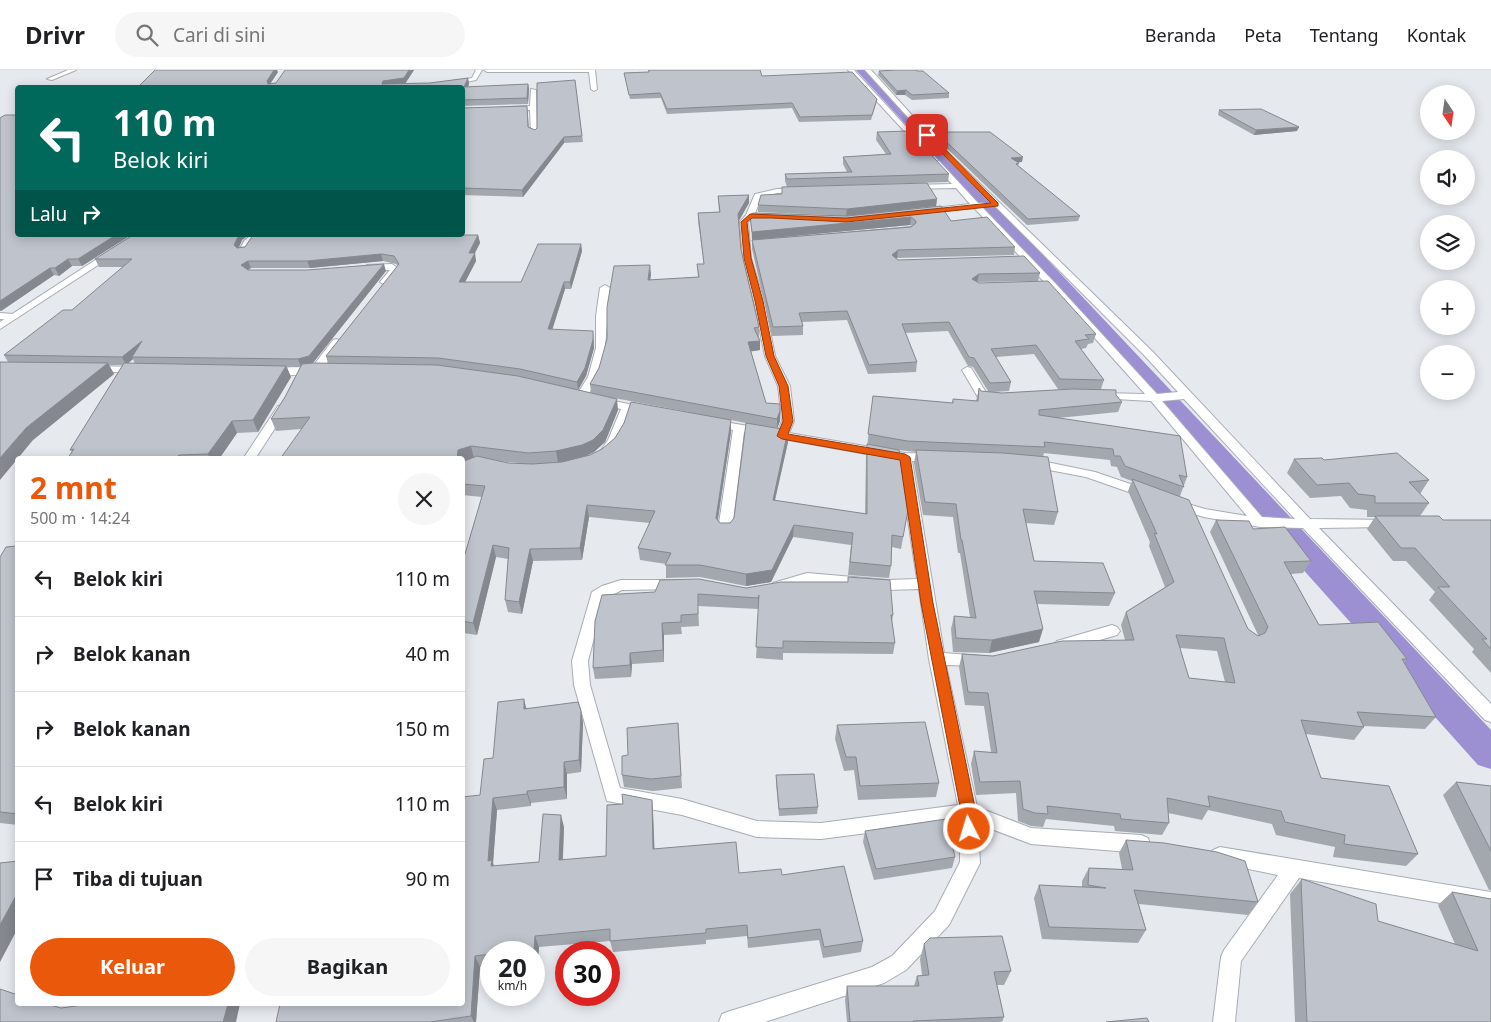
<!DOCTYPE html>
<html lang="id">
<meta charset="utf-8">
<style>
body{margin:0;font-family:"Noto Sans",sans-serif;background:#f6f6f6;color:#202124;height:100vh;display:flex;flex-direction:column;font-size:19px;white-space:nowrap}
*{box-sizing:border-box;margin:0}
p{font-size:16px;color:#757577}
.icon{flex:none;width:28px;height:28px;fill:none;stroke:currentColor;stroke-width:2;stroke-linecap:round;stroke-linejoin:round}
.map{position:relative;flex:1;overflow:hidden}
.side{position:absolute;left:15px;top:386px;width:450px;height:550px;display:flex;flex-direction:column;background:#fff;border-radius:5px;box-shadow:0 2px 12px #0003}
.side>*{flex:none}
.guide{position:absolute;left:15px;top:15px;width:450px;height:152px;border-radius:5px;box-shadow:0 2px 12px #0003;background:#00695c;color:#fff;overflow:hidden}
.needle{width:32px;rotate:167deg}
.tools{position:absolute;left:1420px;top:15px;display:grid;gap:10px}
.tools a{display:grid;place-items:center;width:55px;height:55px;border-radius:50%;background:#fff;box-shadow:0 2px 12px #0003;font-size:25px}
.speed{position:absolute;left:480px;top:871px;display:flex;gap:10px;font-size:25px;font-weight:700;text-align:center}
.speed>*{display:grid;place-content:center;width:65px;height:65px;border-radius:50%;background:#fff;box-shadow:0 2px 12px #0003;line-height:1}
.speed small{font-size:12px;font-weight:400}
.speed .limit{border:8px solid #d22;background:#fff;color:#111}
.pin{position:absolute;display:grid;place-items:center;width:42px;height:42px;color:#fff;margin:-21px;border-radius:10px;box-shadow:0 2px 8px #0006}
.me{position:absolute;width:55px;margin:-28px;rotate:355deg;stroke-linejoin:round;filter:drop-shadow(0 0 4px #0008)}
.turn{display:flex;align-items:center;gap:18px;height:105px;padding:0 15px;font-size:22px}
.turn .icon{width:65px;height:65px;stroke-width:2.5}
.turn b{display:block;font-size:35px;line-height:42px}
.then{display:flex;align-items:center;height:48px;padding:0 15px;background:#0003;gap:10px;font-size:19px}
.round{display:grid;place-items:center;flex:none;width:52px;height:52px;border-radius:26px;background:#f6f6f6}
.summary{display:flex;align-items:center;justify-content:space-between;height:85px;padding:0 15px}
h1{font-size:30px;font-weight:700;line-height:38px;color:#ea580c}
.button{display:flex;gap:10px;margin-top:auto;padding:10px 15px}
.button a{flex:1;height:58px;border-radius:30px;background:#ea580c;color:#fff;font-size:20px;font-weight:700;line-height:58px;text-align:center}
.button a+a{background:#f6f6f6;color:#202124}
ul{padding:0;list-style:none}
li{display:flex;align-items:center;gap:15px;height:75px;padding:0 15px;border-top:1px solid #e0e0e0}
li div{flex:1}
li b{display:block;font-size:19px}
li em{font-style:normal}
header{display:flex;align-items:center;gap:30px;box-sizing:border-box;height:70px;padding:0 25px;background:#fff;border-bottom:1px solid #e0e0e0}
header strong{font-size:24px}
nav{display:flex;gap:28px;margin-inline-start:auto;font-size:18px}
.search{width:350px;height:45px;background:#f6f6f6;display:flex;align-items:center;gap:12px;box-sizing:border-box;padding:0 18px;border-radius:28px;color:#757577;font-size:19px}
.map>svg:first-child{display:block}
</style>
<header>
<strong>Drivr</strong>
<div class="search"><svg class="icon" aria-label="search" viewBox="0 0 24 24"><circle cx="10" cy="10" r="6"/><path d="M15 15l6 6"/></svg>Cari di sini</div>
<nav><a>Beranda</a><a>Peta</a><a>Tentang</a><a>Kontak</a></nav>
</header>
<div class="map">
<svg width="1491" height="952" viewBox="0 0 1491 952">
<rect width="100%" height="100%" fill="#e6e9ee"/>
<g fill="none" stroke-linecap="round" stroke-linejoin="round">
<!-- canal -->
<path fill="#9c8fd2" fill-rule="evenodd" d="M856 0H869L995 131 1042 184 1491 660V699L1478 695 1028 192 983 139Z"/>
<!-- minor casing -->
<g stroke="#a8acb7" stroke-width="2">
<path id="minor" d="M68 0H76L52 10 47 9Z
M476 0H482L476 10 451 15 448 13 472 8Z
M484 0H595L597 19 594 21 591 19 589 2H487Z
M848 0H854L922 74V76H918Z
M865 0H871L929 64 1152 281 1310 449 1394 450 1396 453 1394 456 1389 457 1319 458 1491 634V652L1485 650 1303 458 1260 457 1204 447 1173 438 1171 435 1178 431 1205 439 1247 446 1151 331 1097 328 1095 326 1101 323 1145 324 1049 217 974 138 922 143 921 141 925 139 970 134 956 118 908 119 907 117 911 115 952 114 932 93 939 91 978 133H984L985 135 982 137 1055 213 1157 324 1178 322 1144 285 925 66ZM1184 329 1295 449 1262 447 1162 331Z
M531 19 536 20 537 63 534 65 531 63 530 40 510 41 507 39 510 37 530 36Z
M803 118V122H800L777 123 761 128 754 146 748 152 751 188 764 231 775 286 790 316 794 351 789 363 905 383 933 384 939 388 933 392 912 391 944 583 983 586 985 590 983 594 977 596 946 595 977 737 1031 758 1141 765 1148 768 1150 774 1148 780 1141 783 1031 774 978 754 980 793 949 855 906 900 884 913 765 952H719L722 944 730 941 872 897 892 886 935 841 960 792V751L821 769 757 767 682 745 607 731 574 615 572 591 592 522 602 516 621 510H681L683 514 681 518 676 519 622 520 604 529 588 591 590 615 620 718 682 729 757 751 821 753 958 735 929 589 919 519 888 520 807 513 778 522 773 521 771 517 773 513 807 503 888 510 917 509 899 390 744 362 732 460 730 463H720L718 460 733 360 709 355 707 353 713 350 778 361 782 351 778 316 765 286 754 231 743 188 740 152 746 145 755 124 777 119Z
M251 165H260L251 174 246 183H240L239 181 244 171Z
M392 194 400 200 388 214 385 215 380 212 390 200 367 201 362 198 367 195Z
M605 215 610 218C604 260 611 290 586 328L582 329 576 326 588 307 596 278V246L600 218Z
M0 243 13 244 18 247 13 250 0 249Z
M337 269 342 272 321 301C309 304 275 309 266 301 272 295 302 299 313 296L333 270Z
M93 296 139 297 144 300 139 303 89 301 88 299 89 297Z
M967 297 971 298 987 324 996 326 998 328 996 330 979 329 962 300Z
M600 328 652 339 654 341 648 344 631 341 620 370 609 386 605 387 599 383 608 370 621 339 596 333 594 331 596 329Z
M282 335 288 338 255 389H243L278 336Z
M1032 389 1095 402 1151 421 1152 424 1146 428 1086 407 1028 396 1026 393Z
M1112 555 1117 557 1120 561 1117 565 1062 581 1057 579 1054 575 1057 571Z
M1220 777 1491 822V842L1299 808 1241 891 1235 952H1213L1221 887 1224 880 1278 805 1213 792 1210 786 1213 780Z"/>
</g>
<!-- tertiary casing -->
<g stroke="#a8acb7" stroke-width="2">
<path id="tertiary" d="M134 165H144L0 259V252Z"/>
</g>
<!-- minor -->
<use href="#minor" fill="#fff" fill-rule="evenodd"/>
<!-- tertiary -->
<use href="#tertiary" fill="#fff" fill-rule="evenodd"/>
</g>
<!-- wall -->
<path fill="#a3a8af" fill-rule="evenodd" d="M401 0H414L405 13H430L468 8 469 14 468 17 528 14 529 19 528 34 462 36V18H137L278 2 270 14Z
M648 0H760L762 6 877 29 876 34 871 50 799 52 792 38 667 44 661 28 630 29 624 3 649 2Z
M879 1 949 23V28L912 30 905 25H896L878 5Z
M575 10 583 72 564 73 523 127 462 125V38L527 36 529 57 535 60Z
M1219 40 1297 61 1254 65 1218 45Z
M0 48 18 165H131L82 196H72L59 206 54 205 1 241H0Z
M877 62 949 104 948 112 787 117 785 111V104L847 102 843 94V87L886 84 876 70Z
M936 62 1022 92H1017L1019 93 1018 96 1080 146 1078 151 1027 155 935 67Z
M718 126 749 133 739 151 741 180 759 257V267L760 271V280L751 281 766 333 780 341V351L777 358 788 372 775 431 865 444 866 386 873 326 952 333 953 329 976 331 979 318 981 321H988L973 297 968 296 948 261 905 263 917 292 916 302 868 304 847 250 802 252 803 256V265L772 266 752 179V170L912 156 910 155 752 170 750 145H829L758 142V135L937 129 936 136 865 144 951 151 1015 177 1014 185 897 188 898 190 1040 203 1038 211 977 212 1096 264 1093 273 1088 274 1086 278 1081 279 1104 310 1101 319H1078L1116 325 1122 332 1118 342 1058 348 1187 407 1180 426 1248 559 1258 566V565L1210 462 1216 450 1253 459 1311 491 1303 503 1291 504 1319 555 1407 589 1404 593 1436 647 1425 659 1364 656V657L1354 670 1306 664 1321 708 1418 784 1406 796 1333 787 1335 777 1276 765 1272 754 1208 740 1202 750 1168 743 1169 753 1162 765 1115 761 1114 756 1046 749 1043 757 1031 756 1018 751 1016 723 976 725 971 694 974 681 991 682 984 636 965 635 959 597 962 584 993 586 1125 570 1121 555 1126 542 1165 517 1149 476 1150 472 1128 421 1132 411 1121 407 1117 397 1111 396 1110 390 1044 383 1043 387 1058 442 1054 455 1026 453 1034 491 1115 523 1109 536 1037 534 1039 572 989 583 953 582 951 559 954 546 970 547 960 483H958L953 447 923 445 914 393 916 382 899 380 908 440 901 479 892 477 891 496 889 508 848 505 851 475 793 467 771 512 746 516 700 507 666 508V494L640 490 638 478 650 453 589 447 582 490 533 491 522 544 508 542 505 530 508 489 496 487 477 565 463 563 462 566V484H465L482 427 462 425V389L301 359 276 361 271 349 285 327 301 297H287L291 307 258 362 237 363 219 389H67L72 382 70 380 123 295H109L114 304 33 370 8 292 4 285 72 240 123 197H99L95 189 242 170 239 177 423 166 478 165 480 173 474 183 476 191 465 212H521L581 174 582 181 571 219H565L552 259 594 269V278L586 306 578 320 591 323 590 314 651 204 650 210 698 207 697 194H704L698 151V143L719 142ZM383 191 396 194 398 196 326 286 328 293H313L386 201 248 200 251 198H310ZM1034 284 1058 319H1070L1002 323 993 322 1009 321 1011 312 996 287ZM133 289 135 294 128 293ZM614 328 689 342 590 385 585 386 594 382 605 372 618 340ZM731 350 746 353 734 448 730 453H720L718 450 731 362ZM500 391 507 392 520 393H508ZM1180 578 1217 581 1225 612 1189 608Z
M1294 389 1324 390 1429 410 1420 424 1429 433 1420 446 1443 450H1491V603L1472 582 1474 579 1429 530 1435 522 1406 491H1393L1367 459 1375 447H1367V440L1350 438 1341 426 1310 428 1287 403Z
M18 474V755L0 753V487L16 476Z
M746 518 893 545 892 552 895 573 893 584 783 583V590L756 588 759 538 758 539 698 536 699 556 681 557 682 564 664 565V592L632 594 631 607 595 609 593 598 602 525Z
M526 638 581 641 583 653 581 702 567 704V729L531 733V736L497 740 493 793 494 796 539 792 564 757 563 790 606 786 623 734 652 730 653 742 654 779 739 803 782 805 863 871 861 882 823 888 819 870 748 878 747 866 706 870V874L613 882 610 871 539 877 538 891H534V882H491V895L480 897 476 952H276L462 934 480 725 493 688Z
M678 653 682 718 653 721 624 717 622 705 628 685Z
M837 655 939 713 936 727 858 730 854 700 844 701 835 669Z
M776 705 818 737 817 744 779 746 776 712Z
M1456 712 1491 716V820H1489L1443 725Z
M865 761 955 787 952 798 874 810 863 772Z
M1126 770 1258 832 1248 845 1139 834 1146 860 1138 873 1042 869 1034 828 1039 815 1082 817V811L1089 798 1122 799 1119 783Z
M1302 809 1378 851 1455 874 1438 835 1452 822 1491 829V952H1295L1290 824Z
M924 874 1011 901 1004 915H997L1004 947 1002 952H847L845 930 847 916H914L917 906 922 905 920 889Z"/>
<!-- shaded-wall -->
<path fill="#85888f" d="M274 0H277L278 2 268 17 267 11Z
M409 0H414L405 14H382L383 11Z
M468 8 469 14 465 23 464 17Z
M528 14 529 19 528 34 527 28Z
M906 20 905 25H896L897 21Z
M1299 57 1297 61 1254 65 1256 60Z
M564 67V73L523 127 522 120Z
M1023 87 1022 92 1010 93 1011 88Z
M749 125V133L738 152V144Z
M937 129 936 136 846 146 847 139Z
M911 147 910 155 752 170V162Z
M116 165H131L82 196 78 189Z
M239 165H249L242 170 237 182 234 175Z
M478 165 480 173 471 191 469 183Z
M581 174 582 181 571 219 570 212Z
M898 180 897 188 891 193 892 185Z
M475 183 476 191 461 220 459 212Z
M381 184 383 191 310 198 307 191Z
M68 189 72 196 59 206 55 198Z
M248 191 251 198 244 202 241 195Z
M384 194 386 201 312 294 301 297 298 289Z
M650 195 651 204 649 219 648 210Z
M50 198 54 205 1 241 0 239V231Z
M979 204 977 212 972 209Z
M564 212 565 219 550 267 548 259Z
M593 261 594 278 586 306 578 320 577 312Z
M142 271 132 287 133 289 126 295 122 287Z
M760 271V280L748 282V272Z
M108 293 114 304 33 370 0 410V388L26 358Z
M286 296 291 307 258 362 253 350Z
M617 329 618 340 605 372 594 382 584 387 558 393 556 381Z
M780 341V351L777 359V349Z
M731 350V362L716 460V448Z
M232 351 237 363 219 389H210L208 384Z
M788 360V372L772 442 773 430Z
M471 376 474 388 462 392V389H457L458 380Z
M179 385 181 389H176Z
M587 435 589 447 582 490 580 478Z
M794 455 793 467 771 512 746 516V504Z
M493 475 496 487 477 565 473 553Z
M530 479 533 491 522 544 519 532Z
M662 553 664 565V592L663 580Z
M1043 559 1039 572 989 583 992 570Z
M630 583 632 594 631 607 630 595Z
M524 629 527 641 524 639Z
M581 641 583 653 581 702 579 690Z
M564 692 567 704V729L564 717Z
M527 721 531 733V736L527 724Z
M493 728 497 740 493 793 496 802 488 791Z
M652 730 653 742 655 791 653 779Z
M561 745 564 757 562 801 559 790Z
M18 822V858L0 892V855Z
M535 866 539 877 538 891 534 880Z
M475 886 480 897 476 952H474L471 946Z
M228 934H240L236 952H223Z"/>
<!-- building -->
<path fill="#bec3cc" stroke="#85888f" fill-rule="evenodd" d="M155 0H274L267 11 268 14 276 13 285 0H409L404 8 383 11 382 14 430 13 468 8 464 17 528 14 527 28 462 30V18H137Z
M649 0H760L762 6 852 2 877 29 872 45 800 47 792 33 667 39 660 23 629 25 624 3 649 2Z
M897 0H916L917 1H923L949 23 912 25 906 20 897 21 879 1Z
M575 10 582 66 564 67 522 120 462 118V38L527 36 528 57 535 60 537 58V13Z
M1261 39 1299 57 1256 60 1219 40Z
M5 45H18V165H116L78 189H68L55 198H50L0 231V48Z
M909 61 949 104 787 109 785 104 852 102 843 87 891 84 877 62Z
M936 62H990L1023 87 1011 88 1019 93 1016 94 1080 146 1028 149Z
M927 113 937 129 847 139 758 135 761 125 782 124V117Z
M749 125 738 144 741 180 759 257 754 258 760 271 748 272 766 333 780 334V341L777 349 590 314 599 298 607 269V237L614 196 650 195 648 210 699 207 697 194H704L698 143 720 142 718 126Z
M941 136 951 151 987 147 1015 177 898 180 892 185 898 190 1024 186 1040 203 979 204 972 209 979 213 1048 211 1096 264 1085 265 1089 269 1075 271 1104 310 1060 309 1036 275 991 279 1011 312 990 313 974 288 969 287 949 252 902 254 917 292 869 295 847 241 799 243 803 256 773 257 752 170 911 157 916 153V151L911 147 752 162 750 145 753 143 847 146Z
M133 165H239L234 175 237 178 245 177 253 165H478L469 183H475L459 212H521L538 174H581L570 212H564L548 259 593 261V270L585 298 577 312 520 299 438 288 326 286 399 194 394 186 381 184 307 191H248L241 195 248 200H307L384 194 309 286 298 289 132 287 142 271 122 287 4 285 63 240H72L132 189H95Z
M0 292 108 293 26 358 0 388Z
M124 293 286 296 253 350 232 351 208 384 179 385 176 389H67L74 379 70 380Z
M313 293 437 295 518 306 617 329 603 360 593 370 582 375 556 381 528 383 471 376 458 380 457 389H280L310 347 271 349 285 327 302 294Z
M979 318 981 321 1002 323 1072 319 1116 320V325L1122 332 1039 340V345L1180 366 1187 407 1179 405 1184 417 1125 396 1120 386H1114L1113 379 1044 372 1045 377 907 371 868 364 873 326 953 333V329L978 331Z
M631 332 731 350 716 448 720 453H730L734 448 746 353 788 360 773 430 867 444V374L899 380 908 440 903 467 892 465 891 496 850 492 853 463 794 455 772 500 746 504 700 495H665L671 483 638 478 655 441 587 435 580 478 530 479 519 532 505 530 509 478 493 475 473 553 462 551V484H465L485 416 462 414V392L477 386 508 393 532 394 562 392 590 385 602 379 615 368 624 353Z
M916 380 1003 383 1048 387 1058 442 1023 439 1034 491 1103 493 1115 523 1034 521 1043 559 992 570 956 568 954 546 976 548 962 470H961L956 434 925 432Z
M1397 383 1429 410 1409 412 1429 433H1375V426L1358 424 1349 413 1317 415 1294 389 1322 388 1324 390Z
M1132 409 1189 430 1248 559 1258 566 1265 563 1268 557 1216 450 1249 451 1253 459 1285 457 1311 491 1284 492 1319 555 1378 552 1407 589H1402L1436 647 1357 642 1364 657 1301 650 1321 708 1389 716 1418 784 1344 774 1345 765 1285 752 1281 741 1208 726 1210 737 1167 728 1169 753 1121 749 1120 744 1047 736 1048 744 1035 743 1023 739 1020 711 980 712 974 681 997 683 988 623 968 622 962 584 993 586 1062 571 1134 570 1126 542 1174 512 1154 463 1157 464ZM1176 565 1224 568 1235 613 1189 608Z
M1375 446H1439L1443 450H1491V579L1482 569H1487L1438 517H1450L1415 478H1401Z
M18 474V744L0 742V487L6 477 16 476Z
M848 507 890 510 893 545H891L895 573 783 571V578L756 577 759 525 758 528 698 524V544L681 545V552L662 553 663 580 630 583V595L593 598 595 551 602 525 655 522 660 510 699 509 746 518 781 512H848Z
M524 629V639L578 632 581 641 579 690 564 692V717L527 721V724L493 728 488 791 492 790 491 796 539 792 543 744 561 745 559 790 606 786 607 735 623 734 622 724 652 730 653 779 736 772 739 803 781 799 782 805 844 796 863 871 824 877 820 859 748 868 747 855 706 859V863L610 871V859L535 866 534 880 508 882H491V884L475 886 471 946 430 952H276L280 934H462V727L480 725 484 689 493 688 498 632Z
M925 652 939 713 860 716 856 687H846L837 655Z
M678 653 681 706 651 709 622 705V686L628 685 627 658Z
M814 704 818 737 779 739 776 705Z
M1456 712 1491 716V781Z
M946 749 955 787 876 799 865 761Z
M1126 770 1164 773 1217 782 1245 791 1258 832 1134 820 1146 860 1049 857 1039 815 1106 818 1088 815 1089 798 1133 800Z
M18 791V822L0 855V793Z
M1302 809 1376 834 1378 851 1478 881 1452 822 1491 829V952H1307L1301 811Z
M1002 866 1011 901 994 902 1004 947 913 951V952H850L847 916H919L917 906 929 905 924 874 930 868Z
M0 919 18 925V934H47L61 938 91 934H228L223 952H0Z
M1147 948 1149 952H1106Z"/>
<!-- route -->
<path fill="#ea580c" stroke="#983908" d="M925 63H929L998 133V136L846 152 772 148H752L747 152 751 188 763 231 774 286 788 316 793 351 788 364 905 384 910 387 933 533 976 742 977 759 975 764 969 766 964 764 961 759V742L921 533 900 390 782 369 777 366 783 351 779 316 766 286 755 231 744 188 741 152 750 144 846 148 991 133 925 66Z"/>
</svg>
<div class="tools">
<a><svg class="needle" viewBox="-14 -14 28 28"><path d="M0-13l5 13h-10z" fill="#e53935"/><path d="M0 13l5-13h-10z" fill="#757577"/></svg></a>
<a><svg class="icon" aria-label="sound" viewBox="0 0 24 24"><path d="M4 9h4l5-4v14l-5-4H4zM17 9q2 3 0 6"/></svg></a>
<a><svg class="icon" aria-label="layers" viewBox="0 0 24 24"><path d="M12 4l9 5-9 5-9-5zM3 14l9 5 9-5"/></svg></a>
<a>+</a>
<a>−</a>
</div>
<div class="speed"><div>20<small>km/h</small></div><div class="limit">30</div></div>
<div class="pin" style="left:927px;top:65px;background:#d93025"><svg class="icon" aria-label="arrive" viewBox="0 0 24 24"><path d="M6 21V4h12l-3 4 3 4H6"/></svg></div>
<svg class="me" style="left:969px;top:759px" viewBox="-20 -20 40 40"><circle r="17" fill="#ea580c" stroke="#fff" stroke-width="3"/><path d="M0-11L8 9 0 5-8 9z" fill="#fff"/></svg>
<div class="guide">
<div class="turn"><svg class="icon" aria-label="left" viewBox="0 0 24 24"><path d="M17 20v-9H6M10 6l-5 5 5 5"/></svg><div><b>110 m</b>Belok kiri</div></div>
<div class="then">Lalu<svg class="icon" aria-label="right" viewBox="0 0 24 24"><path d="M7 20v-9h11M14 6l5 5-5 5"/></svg></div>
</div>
<section class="side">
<div class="summary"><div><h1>2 mnt</h1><p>500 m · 14:24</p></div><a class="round"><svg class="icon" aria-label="close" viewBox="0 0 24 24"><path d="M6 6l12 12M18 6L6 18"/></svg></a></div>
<ul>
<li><svg class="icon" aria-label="left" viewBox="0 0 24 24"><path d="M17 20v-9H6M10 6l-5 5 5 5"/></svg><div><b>Belok kiri</b></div><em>110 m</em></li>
<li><svg class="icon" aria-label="right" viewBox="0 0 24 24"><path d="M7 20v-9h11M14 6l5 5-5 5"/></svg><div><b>Belok kanan</b></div><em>40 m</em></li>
<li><svg class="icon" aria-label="right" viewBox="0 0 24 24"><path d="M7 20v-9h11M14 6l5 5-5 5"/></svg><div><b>Belok kanan</b></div><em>150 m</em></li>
<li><svg class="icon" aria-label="left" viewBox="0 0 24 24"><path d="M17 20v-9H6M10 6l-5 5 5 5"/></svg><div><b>Belok kiri</b></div><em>110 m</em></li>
<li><svg class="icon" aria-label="arrive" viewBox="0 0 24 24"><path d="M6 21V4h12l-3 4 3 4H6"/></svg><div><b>Tiba di tujuan</b></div><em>90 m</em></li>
</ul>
<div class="button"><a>Keluar</a><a>Bagikan</a></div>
</section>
</div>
